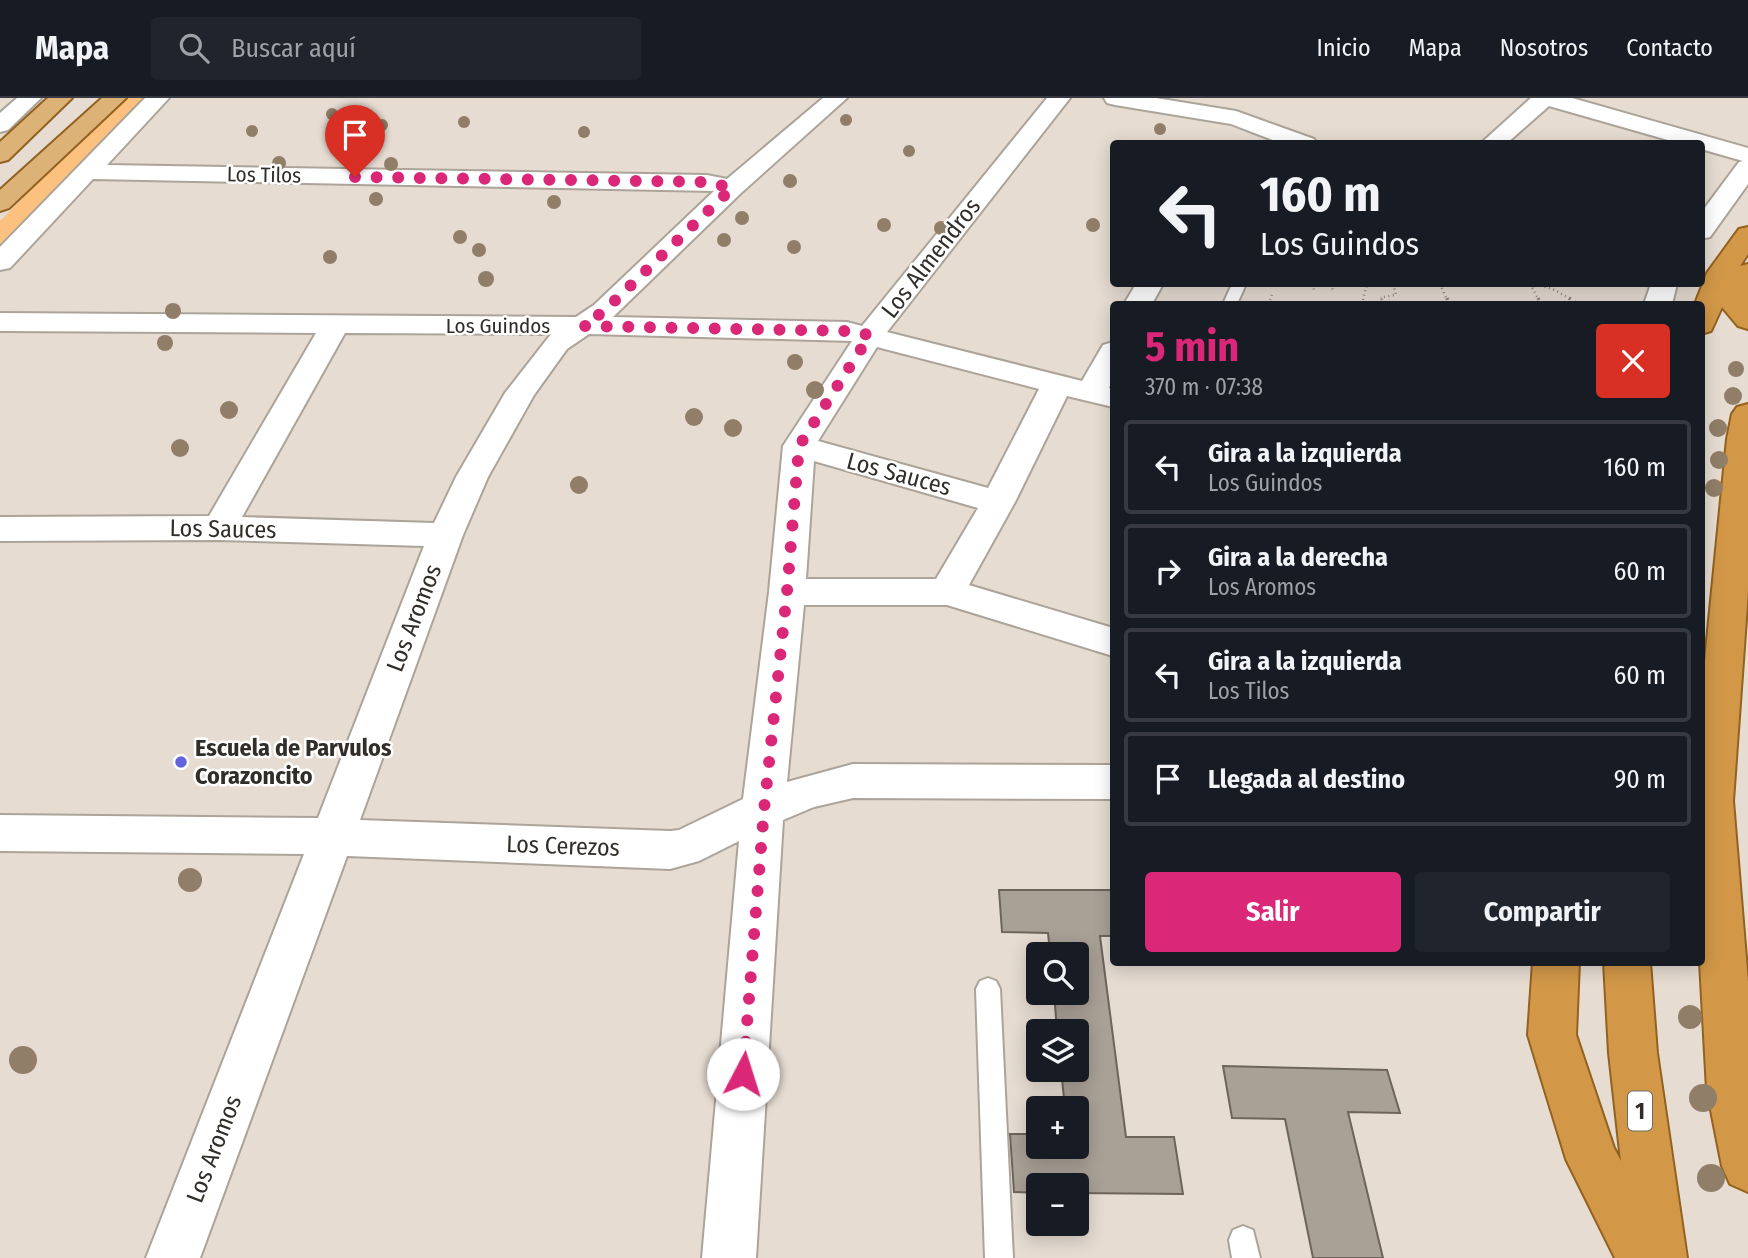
<!DOCTYPE html>
<html lang="es">
<meta charset="utf-8">
<style>
body{margin:0;font-family:"Fira Sans Condensed",sans-serif;background:#20242c;color:#f1f3f6;height:100vh;display:flex;flex-direction:column;font-size:26px;white-space:nowrap}
*{box-sizing:border-box;margin:0}
p{font-size:23px;color:#9ea1a6}
.icon{flex:none;width:38px;height:38px;fill:none;stroke:currentColor;stroke-width:2;stroke-linecap:round;stroke-linejoin:round}
.map{position:relative;flex:1;overflow:hidden}
.drawer{position:absolute;left:1110px;top:203px;width:595px;height:665px;display:flex;flex-direction:column;background:#171b24;border-radius:7px;box-shadow:0 4px 18px #0003}
.drawer>*{flex:none}
.top-card{position:absolute;left:1110px;top:42px;width:595px;height:147px;border-radius:7px;box-shadow:0 4px 18px #0003;background:#171b24;color:#f1f3f6;overflow:hidden}
.fabs{position:absolute;left:1026px;top:844px;display:grid;gap:14px}
.fabs a{display:grid;place-items:center;width:63px;height:63px;border-radius:7px;background:#171b24;box-shadow:0 4px 18px #0003;font-size:35px}
.pin{position:absolute;display:grid;place-items:center;width:60px;height:60px;color:#fff;margin:-72px -30px;border-radius:50% 50% 50% 0;rotate:-45deg;box-shadow:0 0 7px #0007}
.pin .icon{rotate:45deg}
.me{position:absolute;width:77px;margin:-38px;rotate:5deg;stroke-linejoin:round;filter:drop-shadow(0 0 5px #0008)}
.turn{display:flex;align-items:center;gap:24px;height:147px;padding:0 35px;font-size:32px}
.turn .icon{width:91px;height:91px;stroke-width:2.5}
.turn b{display:block;font-size:49px;line-height:60px}
.round{display:grid;place-items:center;flex:none;width:74px;height:74px;border-radius:7px;background:#20242c}
.headline{display:flex;align-items:center;justify-content:space-between;height:119px;padding:0 35px}
h1{font-size:42px;font-weight:700;line-height:52px;color:#db2777}
.cta{display:flex;gap:14px;margin-top:auto;padding:14px 35px}
.cta a{flex:1;height:80px;border-radius:7px;background:#db2777;color:#fff;font-size:28px;font-weight:700;line-height:80px;text-align:center}
.cta a+a{background:#20242c;color:#f1f3f6}
ul{padding:0;list-style:none}
li{display:flex;align-items:center;gap:21px;height:94px;margin:0 14px 10px;padding:0 21px;border:4px solid #363941;border-radius:7px}
li div{flex:1}
li b{display:block;font-size:26px}
li em{font-style:normal}
header{display:flex;align-items:center;gap:42px;box-sizing:border-box;height:98px;padding:0 35px;background:#171b24;border-bottom:2px solid #363941}
header strong{font-size:33px}
nav{display:flex;gap:38px;margin-inline-start:auto;font-size:24px}
.search{width:490px;height:63px;background:#20242c;display:flex;align-items:center;gap:18px;box-sizing:border-box;padding:0 24px;border-radius:7px;color:#9ea1a6;font-size:26px}
.map>svg:first-child{display:block}
</style>
<header>
<strong>Mapa</strong>
<div class="search"><svg class="icon" aria-label="search" viewBox="0 0 24 24"><circle cx="10" cy="10" r="6"/><path d="M15 15l6 6"/></svg>Buscar aquí</div>
<nav><a>Inicio</a><a>Mapa</a><a>Nosotros</a><a>Contacto</a></nav>
</header>
<div class="map">
<svg width="1748" height="1160" viewBox="0 0 1748 1160">
<rect width="100%" height="100%" fill="#e6dcd2"/>
<!-- green -->
<path fill="#fcc07f" d="M121 0H150L0 153V123Z"/>
<!-- building -->
<path fill="#a9a096" stroke="#6d645c" stroke-width="2" d="M999 792H1113V838H1100L1126 1039H1174L1183 1096 1076 1095V1087H1038V1095L1014 1094 1010 1036H1038V1048H1076V1010H1065L1061 971H1076V933H1057L1054 894H1076V856H1050L1048 835 1002 834Z
M1223 968 1387 972 1400 1015 1348 1014 1383 1160H1313L1285 1021 1232 1020Z"/>
<g fill="none" stroke-linecap="round" stroke-linejoin="round">
<!-- service casing -->
<g stroke="#aca399" stroke-width="4">
<path id="service" d="M1232 186H1246L1237 206H1223Z
M988 880 996 883 1000 891 1013 1160H985L976 891 980 883Z
M1243 1128 1253 1132 1260 1160H1232L1229 1142 1233 1132Z"/>
</g>
<!-- minor casing -->
<g stroke="#aca399" stroke-width="4">
<path id="minor" d="M17 0H41L8 32 0 34V15Z
M145 0H169L107 67 707 77 727 81 823 0H847L741 95 613 219 847 224 862 228 1047 0H1070L887 234 1082 283 1103 247 1113 244V281L1109 290 1113 291V309L1067 298 1015 404 969 487 1113 530V558L947 507H804L787 684 853 666 1113 667V701L853 700 814 709 783 722 756 1160H702L739 743 699 763 670 771 347 758 200 1160H146L304 756 0 753V717L318 720 424 448 219 442 0 443V419L209 418 316 235 0 233V215L576 219 594 207 714 93 93 81 10 170 0 172V149ZM345 235 551 236 505 295 456 379 434 425 242 419ZM589 236 852 243 783 348 769 494 743 701 679 732 670 733 360 722 463 437 488 379 534 297 567 251ZM877 249 1039 291 988 390 818 343ZM814 363 978 410 936 481H806Z
M1104 0H1156L1236 13 1314 41 1317 46H1283L1231 26 1115 7 1107 5Z
M1531 0H1572L1748 50V86L1710 139 1701 141V115L1739 64 1743 63 1701 51V46H1682L1549 8 1506 46H1480Z
M1136 186H1163L1152 206H1124Z
M1651 186H1677L1672 206H1644Z"/>
</g>
<!-- primary casing -->
<g stroke="#926220" stroke-width="4">
<path id="primary" d="M48 0H72L8 62 0 64V44Z
M102 0H126L9 110 0 113V92Z"/>
</g>
<!-- trunk casing -->
<g stroke="#926220" stroke-width="4">
<path id="trunk" d="M1748 129V156L1740 168 1748 166V231L1738 228 1722 209 1711 233 1701 236V206H1695L1707 175 1739 131Z
M1748 306V493L1733 703 1748 884V1094L1730 1086 1722 1068 1707 992 1700 864 1701 603 1727 341 1732 316 1737 309Z
M1533 864H1579L1576 937 1614 1050 1621 1063 1609 955 1604 864H1650L1657 955 1687 1160H1615L1566 1061 1528 937Z"/>
</g>
<!-- path-far1 -->
<path stroke="#938c85" stroke-width="2.5" stroke-dasharray="1 3.5" stroke-linecap="butt" d="M1313 186 1314 192
M1331 186 1333 193
M1440 186 1447 202
M1530 186 1539 202
M1536 186 1555 192 1572 202
M1270 202 1272 196
M1363 202 1366 189 1374 186
M1381 202 1383 199 1396 197 1393 186"/>
<!-- path -->
<path stroke="#938c85" stroke-width="3.5" stroke-dasharray="2 4.5" stroke-linecap="butt" d="M1447 200 1449 206
M1538 200 1541 206
M1569 200 1578 206
M1269 206 1271 200
M1362 206 1363 200
M1378 206 1382 200"/>
<!-- service -->
<use href="#service" fill="#fff" fill-rule="evenodd"/>
<!-- minor -->
<use href="#minor" fill="#fff" fill-rule="evenodd"/>
<!-- primary -->
<use href="#primary" fill="#ddb276" fill-rule="evenodd"/>
<!-- trunk -->
<use href="#trunk" fill="#d29848" fill-rule="evenodd"/>
</g>
<!-- trees -->
<g fill="#907e69">
<circle cx="360" cy="14" r="6"/>
<circle cx="332" cy="16" r="6"/>
<circle cx="846" cy="22" r="6"/>
<circle cx="464" cy="24" r="6"/>
<circle cx="382" cy="27" r="6"/>
<circle cx="1160" cy="31" r="6"/>
<circle cx="252" cy="33" r="6"/>
<circle cx="584" cy="34" r="6"/>
<circle cx="909" cy="53" r="6"/>
<circle cx="279" cy="65" r="7"/>
<circle cx="391" cy="66" r="7"/>
<circle cx="790" cy="83" r="7"/>
<circle cx="376" cy="101" r="7"/>
<circle cx="554" cy="104" r="7"/>
<circle cx="742" cy="120" r="7"/>
<circle cx="884" cy="127" r="7"/>
<circle cx="1093" cy="127" r="7"/>
<circle cx="941" cy="130" r="7"/>
<circle cx="460" cy="139" r="7"/>
<circle cx="724" cy="142" r="7"/>
<circle cx="794" cy="149" r="7"/>
<circle cx="479" cy="152" r="7"/>
<circle cx="330" cy="159" r="7"/>
<circle cx="486" cy="181" r="8"/>
<circle cx="173" cy="213" r="8"/>
<circle cx="165" cy="245" r="8"/>
<circle cx="795" cy="264" r="8"/>
<circle cx="1736" cy="271" r="8"/>
<circle cx="815" cy="292" r="9"/>
<circle cx="1733" cy="298" r="9"/>
<circle cx="229" cy="312" r="9"/>
<circle cx="694" cy="319" r="9"/>
<circle cx="733" cy="330" r="9"/>
<circle cx="1718" cy="330" r="9"/>
<circle cx="180" cy="350" r="9"/>
<circle cx="1719" cy="362" r="9"/>
<circle cx="579" cy="387" r="9"/>
<circle cx="1714" cy="390" r="9"/>
<circle cx="190" cy="782" r="12"/>
<circle cx="1690" cy="919" r="12"/>
<circle cx="23" cy="962" r="14"/>
<circle cx="1703" cy="1000" r="14"/>
<circle cx="1711" cy="1080" r="14"/>
</g>
<g fill="none" stroke-linecap="round" stroke-linejoin="round">
<!-- route -->
<path stroke="#db2777" stroke-width="12" stroke-dasharray="0 21.6" d="M355 79 707 84 732 90 604 213 583 228 847 233 870 237 799 348 787 494 764 712 743 976"/>
</g>
<!-- markers -->
<circle fill="#6264dd" stroke="#fff" stroke-width="2.5" cx="181" cy="664" r="7"/>
<g text-anchor="middle" dominant-baseline="central" stroke-width="5" stroke-linejoin="round" paint-order="stroke">
<!-- far-street labels -->
<g font-size="21" fill="#312d29" stroke="#fff">
<text transform="translate(264 77) rotate(1)">Los Tilos</text>
<text x="498" y="228">Los Guindos</text>
</g>
<!-- shield labels -->
<rect fill="#fff" stroke="#6f6c69" stroke-width="2" x="1628" y="993.5" width="24" height="39" rx="5"/>
<g font-size="23" font-weight="bold" fill="#312d29">
<text x="1640" y="1013">1</text>
</g>
<!-- street labels -->
<g font-size="24" fill="#312d29" stroke="#fff">
<text transform="translate(931 160) rotate(-52)">Los Almendros</text>
<text transform="translate(899 376) rotate(15)">Los Sauces</text>
<text transform="translate(223 431) rotate(1)">Los Sauces</text>
<text transform="translate(414 520) rotate(-69)">Los Aromos</text>
<text transform="translate(563 748) rotate(2)">Los Cerezos</text>
<text transform="translate(214 1051) rotate(-69)">Los Aromos</text>
</g>
<!-- poi labels -->
<g font-size="24" font-weight="bold" fill="#312d29" stroke="#fff" text-anchor="start">
<text x="195" y="650">Escuela de Parvulos<tspan x="195" dy="28">Corazoncito</tspan></text>
</g>
</g>
</svg>
<div class="fabs">
<a><svg class="icon" aria-label="search" viewBox="0 0 24 24"><circle cx="10" cy="10" r="6"/><path d="M15 15l6 6"/></svg></a>
<a><svg class="icon" aria-label="layers" viewBox="0 0 24 24"><path d="M12 4l9 5-9 5-9-5zM3 14l9 5 9-5"/></svg></a>
<a>+</a>
<a>−</a>
</div>
<div class="pin" style="left:355px;top:79px;background:#d93025"><svg class="icon" aria-label="arrive" viewBox="0 0 24 24"><path d="M6 21V4h12l-3 4 3 4H6"/></svg></div>
<svg class="me" style="left:743px;top:976px" viewBox="-20 -20 40 40"><circle r="19" fill="#fff"/><path d="M0-13L10 11 0 6-10 11z" fill="#db2777"/></svg>
<div class="top-card">
<div class="turn"><svg class="icon" aria-label="left" viewBox="0 0 24 24"><path d="M17 20v-9H6M10 6l-5 5 5 5"/></svg><div><b>160 m</b>Los Guindos</div></div>
</div>
<section class="drawer">
<div class="headline"><div><h1>5 min</h1><p>370 m · 07:38</p></div><a class="round" style="background:#d93025;color:#fff"><svg class="icon" aria-label="close" viewBox="0 0 24 24"><path d="M6 6l12 12M18 6L6 18"/></svg></a></div>
<ul>
<li><svg class="icon" aria-label="left" viewBox="0 0 24 24"><path d="M17 20v-9H6M10 6l-5 5 5 5"/></svg><div><b>Gira a la izquierda</b><p>Los Guindos</p></div><em>160 m</em></li>
<li><svg class="icon" aria-label="right" viewBox="0 0 24 24"><path d="M7 20v-9h11M14 6l5 5-5 5"/></svg><div><b>Gira a la derecha</b><p>Los Aromos</p></div><em>60 m</em></li>
<li><svg class="icon" aria-label="left" viewBox="0 0 24 24"><path d="M17 20v-9H6M10 6l-5 5 5 5"/></svg><div><b>Gira a la izquierda</b><p>Los Tilos</p></div><em>60 m</em></li>
<li><svg class="icon" aria-label="arrive" viewBox="0 0 24 24"><path d="M6 21V4h12l-3 4 3 4H6"/></svg><div><b>Llegada al destino</b></div><em>90 m</em></li>
</ul>
<div class="cta"><a>Salir</a><a>Compartir</a></div>
</section>
</div>
